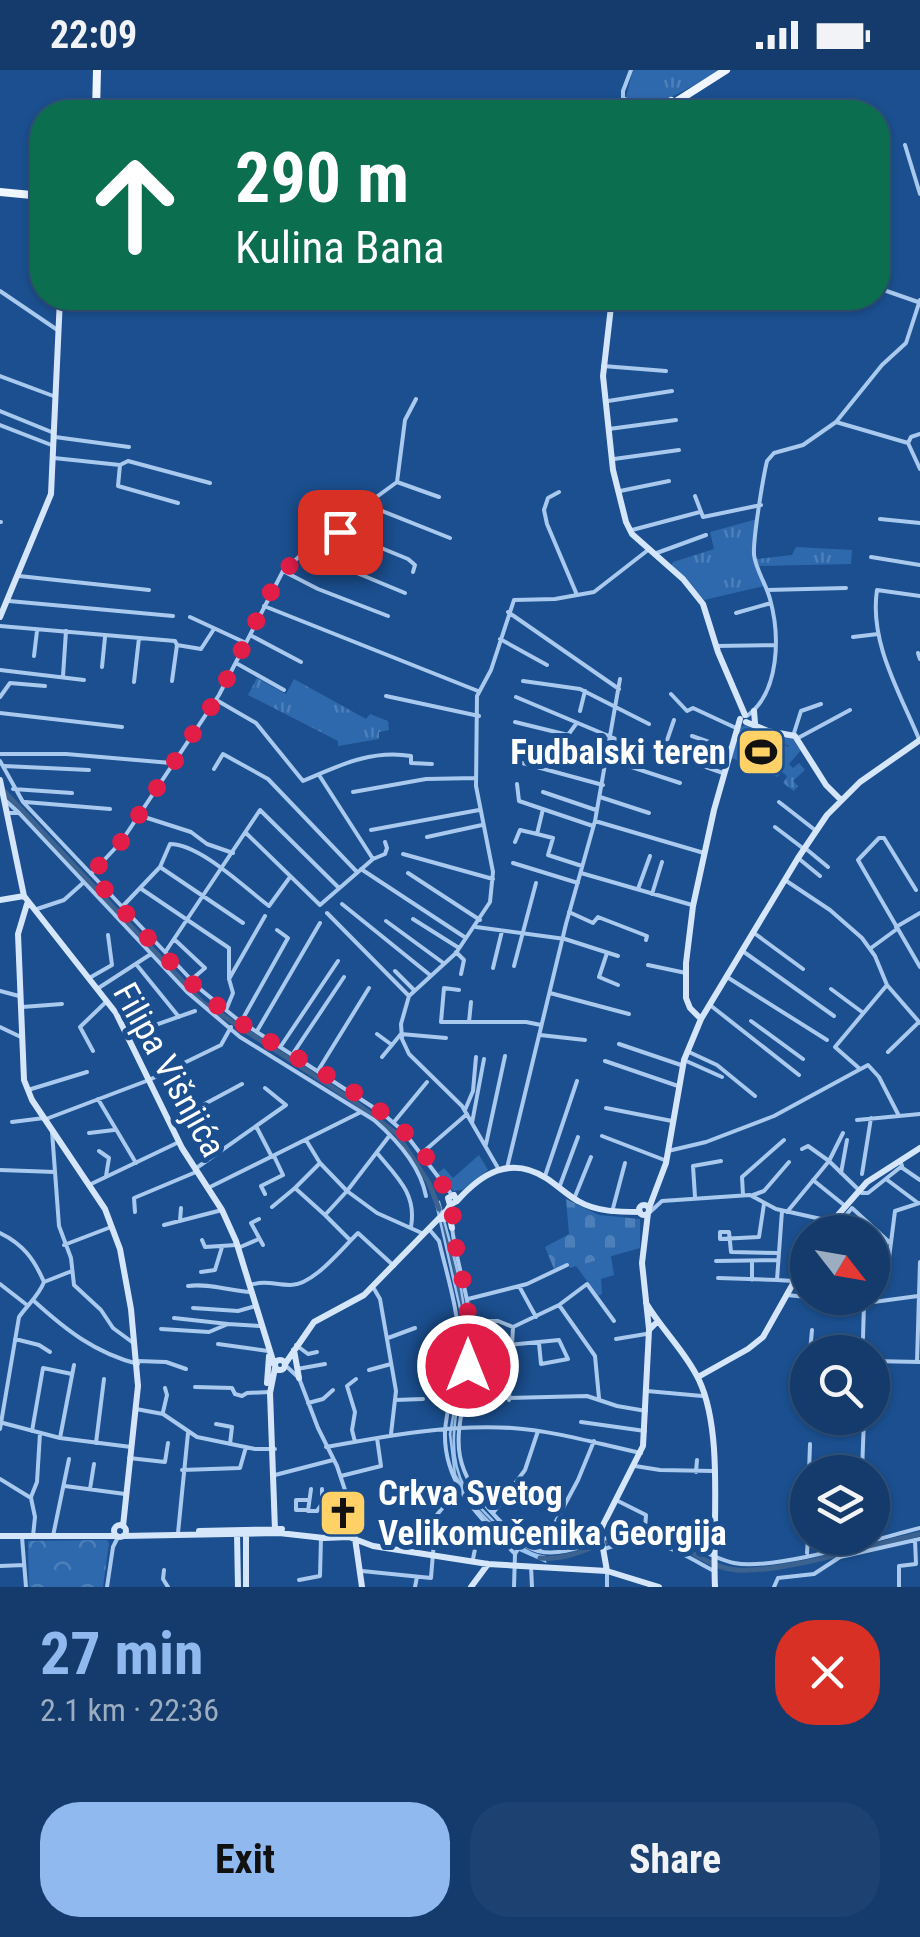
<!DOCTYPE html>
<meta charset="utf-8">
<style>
body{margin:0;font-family:"Roboto Condensed",sans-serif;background:#1d4271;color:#f1f3f6;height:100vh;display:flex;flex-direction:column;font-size:38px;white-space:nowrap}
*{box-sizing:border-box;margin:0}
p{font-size:32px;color:#9dadc1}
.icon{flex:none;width:55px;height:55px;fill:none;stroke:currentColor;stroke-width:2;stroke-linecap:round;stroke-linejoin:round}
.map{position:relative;height:1517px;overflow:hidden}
.drawer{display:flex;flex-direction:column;background:#143b6b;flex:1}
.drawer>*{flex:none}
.guide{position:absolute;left:30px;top:30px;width:860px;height:210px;border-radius:40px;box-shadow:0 2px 8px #0004,0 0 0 2px #33557e;background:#0b6e4f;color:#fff;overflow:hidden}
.needle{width:65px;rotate:121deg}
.fabs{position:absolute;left:790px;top:1145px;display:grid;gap:20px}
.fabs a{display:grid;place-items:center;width:100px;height:100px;border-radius:50%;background:#143b6b;box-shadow:0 2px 8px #0004,0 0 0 2px #33557e;font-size:50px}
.pin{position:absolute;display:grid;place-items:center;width:85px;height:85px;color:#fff;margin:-42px;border-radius:20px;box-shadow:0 5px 15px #0006}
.me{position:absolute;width:110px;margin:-55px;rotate:0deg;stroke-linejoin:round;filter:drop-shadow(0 0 8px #0008)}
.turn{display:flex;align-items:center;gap:35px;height:210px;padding:0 40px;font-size:45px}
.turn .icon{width:130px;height:130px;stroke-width:2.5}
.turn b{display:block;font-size:70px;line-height:85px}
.round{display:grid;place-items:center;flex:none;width:105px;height:105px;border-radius:40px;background:#1d4271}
.summary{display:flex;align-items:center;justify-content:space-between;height:170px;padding:0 40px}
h1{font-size:60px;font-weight:700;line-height:75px;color:#90b9f0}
.cta{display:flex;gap:20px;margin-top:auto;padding:20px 40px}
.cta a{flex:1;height:115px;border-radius:40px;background:#90b9f0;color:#111;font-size:40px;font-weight:700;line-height:115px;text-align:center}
.cta a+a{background:#1d4271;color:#f1f3f6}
.status{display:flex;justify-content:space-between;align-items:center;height:70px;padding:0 50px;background:#143b6b;direction:ltr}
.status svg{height:28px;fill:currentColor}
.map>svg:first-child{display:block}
</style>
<div class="status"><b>22:09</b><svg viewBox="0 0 49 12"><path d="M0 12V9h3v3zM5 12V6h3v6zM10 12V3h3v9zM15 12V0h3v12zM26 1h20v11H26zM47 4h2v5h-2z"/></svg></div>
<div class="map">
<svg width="920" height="1517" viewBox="0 0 920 1517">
<defs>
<pattern id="grass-tufts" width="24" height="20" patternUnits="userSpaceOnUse" patternTransform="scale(2.5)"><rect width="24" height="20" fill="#2e69ad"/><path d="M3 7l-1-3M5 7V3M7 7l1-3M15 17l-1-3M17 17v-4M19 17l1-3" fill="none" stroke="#4d80b9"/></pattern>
<pattern id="cemetery-stones" width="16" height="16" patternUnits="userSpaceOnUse" patternTransform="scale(2.5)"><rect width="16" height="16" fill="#2e69ad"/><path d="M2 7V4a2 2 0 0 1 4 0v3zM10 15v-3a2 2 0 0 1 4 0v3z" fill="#4d80b9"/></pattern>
<pattern id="park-crowns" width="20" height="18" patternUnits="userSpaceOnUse" patternTransform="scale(2.5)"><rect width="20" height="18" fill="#2e69ad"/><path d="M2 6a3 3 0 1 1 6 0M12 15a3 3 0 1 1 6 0" fill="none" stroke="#4d80b9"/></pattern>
</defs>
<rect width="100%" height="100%" fill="#1b4f8f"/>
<!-- grass -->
<path fill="url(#grass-tufts)" d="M633 0H719C701 12 649 42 629 42L626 27Z
M757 449 752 486 764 516 704 530 671 496 673 492 714 479 710 462Z
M796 477 852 480 851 494 758 496 757 489 792 485Z
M257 608 286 624 294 609 366 649 370 644 388 651 389 660 379 662V669L338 676V671L248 625Z
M749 654 793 668 802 679 789 694 793 698 799 693 805 700 793 711 798 716 794 721 783 713 787 706 782 702 777 707 789 676 745 658 732 688 740 657Z
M479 1085 488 1100 462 1120 453 1121 438 1103 444 1098 453 1108Z
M611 1186 614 1205 601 1209 602 1224 598 1226 576 1196Z"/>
<!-- cemetery -->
<path fill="url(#cemetery-stones)" d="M566 1129 599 1145 640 1149V1178L570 1198 568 1194 554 1199 545 1177 569 1164Z"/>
<!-- park -->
<path fill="url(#park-crowns)" d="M107 1470 109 1473 103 1517H29L28 1471Z"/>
<!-- pitch -->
<path fill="#2e69ad" d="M745 658 789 677 777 707 732 688Z"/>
<!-- water -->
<path fill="#3c6290" stroke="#9cc4f0" stroke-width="2.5" d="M439 1132C450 1173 464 1217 466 1260 469 1311 438 1370 465 1418 473 1432 485 1442 495 1453 510 1469 523 1483 545 1487V1491L513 1477 474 1436 455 1405 450 1364 463 1288 462 1247 436 1133Z"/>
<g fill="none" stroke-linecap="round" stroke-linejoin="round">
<!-- canal -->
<path stroke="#3c6290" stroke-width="5" d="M2 719 202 932 356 1033 397 1064 429 1113 439 1139
M540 1488C575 1492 603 1467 637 1465 673 1462 697 1493 730 1499 771 1507 875 1474 920 1464"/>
<!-- street -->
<path stroke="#a9c9ee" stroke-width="4" d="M625 29 626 42
M623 42V21L631 0
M905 75 920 124
M878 218 918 232
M0 221 56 259
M603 296 666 301
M0 306 56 327
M608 331 672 321
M0 341 54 363
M836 352 908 373 920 399
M0 355 54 376
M609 359 676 350
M55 367 129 377
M908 373 911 367 920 364
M54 388 120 395 128 391 210 413
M614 389 679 380
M120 395 118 416 178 433
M397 412 439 427
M620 421 669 411
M559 422 548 428 544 440 547 454 577 525
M695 426 703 447 761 435
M367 435 450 468
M880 449 920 453
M0 452H1
M335 459 408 489 415 495 413 502
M632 460 700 442
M304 481 405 523
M654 484 706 465
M871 487 920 495
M283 501 318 519 388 546
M19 506 149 520
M767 520 846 518
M9 531 173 546
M264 536 478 621
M508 542 619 619
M736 543 771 533
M190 547 246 573
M0 556 175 571 177 575 201 579 214 559
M250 565 301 592
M853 567 878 564
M500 569 547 595
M716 576 775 575
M918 583 920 589
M34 586 37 561
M236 593 284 620
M102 597 105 567
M0 600 84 610
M63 606 66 561
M172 611 177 575
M523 611 580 619 649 654
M134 612 139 568
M671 624 687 641 693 638 736 658
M386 626 479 646
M0 627 10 613 45 616
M516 627 623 672
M218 631 256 653 303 711C338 696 372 679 411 686V693L432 694
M580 641 585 621
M0 643 122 657
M747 646C780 622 780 565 770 529 766 514 756 500 754 485 753 468 763 408 767 391L774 383 803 375 836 352 882 295 906 273 920 230
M674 650 663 682 723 703
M515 652 568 665 576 654
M794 663 801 641 821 634
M692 666 729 679
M798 668 850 640
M919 669C900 623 869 572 877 520L920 526
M571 677 605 686
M0 684H66L171 693
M607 689 680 713
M511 690 603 715
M0 691 23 732 200 919 237 949 382 1043 404 1062 452 1125
M4 696 89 700
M214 699 223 684 268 709 357 802
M319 705 373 789
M517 714 519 731 593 756
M13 719 72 723
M353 722 426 709 476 708
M543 722 596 740
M600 727 649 743
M5 730 19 743H8
M25 732 110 739
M779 732 815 760
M543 739 537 764 553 768 548 785 582 796
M19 743 187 922 240 967 374 1050C397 1070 420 1095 426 1126
M138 745 191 762 207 774 233 783
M595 751 704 783
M775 757 804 779
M371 760 479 740
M246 763 320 835 373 789 385 784 387 778 385 772
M427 767 482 755
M515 772 520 760 537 764
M805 778 828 797
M403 784 493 809
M798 788 820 806
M513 793 578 813
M160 797 243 853
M361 799 466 868
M408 803 480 850
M581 803 692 835
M91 804 121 772 219 625 283 501 319 469 397 412 405 350 416 329
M785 810 830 840 862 868 875 886 887 915 920 953
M140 818 229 878V909
M638 819 650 786
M916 820 884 768H879L858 790 920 897
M652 824 662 792
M342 834 430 905
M122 837 160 797 170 774C200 774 245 818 269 836L290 807
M37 839 64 830 83 813
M569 842 593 853 598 847 647 866 646 870
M327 843 409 926
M413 849 459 878
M386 851 442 892
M476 857 565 869 618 886
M896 857 920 843
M754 863 803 899
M174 869 205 898 192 909
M871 878 897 859
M166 881 260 740 339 818
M456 882 464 890 461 904
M744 882 834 946
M607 883 599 907 618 915
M136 894 179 947
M648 895 686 903
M514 896 536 813
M493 898 502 861
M395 901 414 920
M91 907 112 895 108 865
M727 907 827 970
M97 919 151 884
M831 919 862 942
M459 920 444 918 441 952H526L541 955
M0 921 19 926
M550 923 629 944
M710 935 799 1005
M22 937 62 934
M226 940 233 923 229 909 265 846
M751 951 803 989
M241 952 288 868 277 860
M469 952 471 932
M0 957 23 968
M257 961 320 853
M377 964 392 975
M127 965 195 941
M540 965 585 970
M619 974 681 995
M281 976 338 891
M93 981 80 957 107 931
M294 982 344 907
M689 982 717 995 755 1026
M888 982 919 952
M382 987 401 964 446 968
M684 990 722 1007
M605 991 678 1016
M319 999 369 918
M860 999 835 977 887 915
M28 1020 87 1002
M98 1029 136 1093
M606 1038 672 1051
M465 1040 473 1021 476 987
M46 1049 149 1010 221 975 231 957
M857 1050 920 1044
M12 1052 44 1048
M171 1052 242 1014
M394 1052 427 1012
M472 1053 484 989
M256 1056 272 1087
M52 1061 59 1156 71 1188 74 1215 101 1240 113 1258 132 1272
M89 1063 114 1060
M843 1063 829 1091 862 1123H868L902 1096 901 1093
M390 1065 347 1121 377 1143 424 1164
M602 1066 667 1091
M306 1070 320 1093 347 1121 325 1145 295 1118 320 1093
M486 1074 505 986
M99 1081 109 1088 106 1106
M668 1081 706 1072 774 1046 868 995 879 1007 899 1046
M377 1083C397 1107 417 1124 411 1157
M422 1083 467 1044
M901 1097 920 1110
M498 1098 462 1036 409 984 402 969 401 954 409 926 456 883 490 832 493 802 476 716 477 626 491 600 514 530 555 529 594 522 648 480
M507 1098 566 854 595 751 620 609
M195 1099 286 1035 265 1018
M0 1100 55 1102
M841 1103 847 1070
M862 1104 871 1048
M545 1106 577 1011
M886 1109 918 1133
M813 1110 844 1135
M89 1115 179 1072
M208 1118 361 1042
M559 1118 578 1067
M265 1124 261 1116 283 1105 274 1086
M743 1125 742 1107 784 1070
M753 1125 764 1121 789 1092
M695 1127 693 1096 721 1091
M574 1129 591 1087
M764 1134 759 1167 720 1169V1162H729L731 1182 778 1183
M272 1137 295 1118
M782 1141 777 1210 793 1211
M135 1142 134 1128 196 1102
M612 1142 625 1093
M650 1142 662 1131 750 1125 776 1139 830 1151
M787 1142 829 1091 808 1076 802 1079
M325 1145 350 1170
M259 1149 251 1153 263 1175
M180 1151 181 1138
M164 1155 222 1140
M452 1157C456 1195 472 1232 471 1270 471 1349 430 1379 497 1448 509 1460 520 1476 538 1481 571 1490 612 1458 649 1460 680 1463 704 1487 734 1493 774 1501 876 1469 920 1458
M429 1159 439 1171C447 1205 459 1242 459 1277 459 1305 447 1332 445 1361 443 1415 481 1448 515 1484
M852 1162 841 1151 852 1138 888 1171 878 1185 872 1180
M0 1163C23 1174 34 1189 44 1212
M202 1170 205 1177 236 1175
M64 1175 111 1157
M238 1178 259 1169
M716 1191 777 1190
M752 1191V1210
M201 1202 215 1200 222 1177
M872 1203 881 1202 888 1196 895 1141 920 1133
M718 1208 777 1210
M0 1214 27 1235
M250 1215C266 1210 275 1215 290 1215 313 1216 342 1178 358 1163L394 1196
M188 1216C209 1213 230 1221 251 1222
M519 1216 536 1247
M373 1217 380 1229 396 1321 391 1364
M787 1225 866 1233 918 1226
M468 1229 527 1214 567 1195
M34 1231C66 1260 95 1283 138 1294
M559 1235 587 1214 614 1251
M193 1238 238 1241 256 1236
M174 1248 228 1254
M469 1251H498L513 1257
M161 1259 209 1262 228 1254 260 1256
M388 1268 415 1258
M863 1268 864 1233
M15 1269 39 1275 50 1282
M616 1269 646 1264
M471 1270 508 1275 559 1270 568 1289 541 1294 539 1273
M218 1274 268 1281
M296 1275 308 1284 317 1282
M810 1282 812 1260
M137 1291 166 1292 186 1299
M872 1291 920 1292
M917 1292 920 1192
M285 1295 299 1308 318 1358 337 1396 349 1432 355 1467
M297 1299 325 1294
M369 1300 391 1294
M195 1317 232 1318 235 1324 242 1326 247 1323 270 1322
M647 1321 702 1326
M463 1329 587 1326 617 1336 646 1341
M395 1330 423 1329
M509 1330 513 1257 559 1235 595 1286 599 1328
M308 1333 323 1329 333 1320
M136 1339 163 1344 197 1367 255 1379H275
M163 1342 167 1325 165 1318
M581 1352 645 1361
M3 1353 60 1368 131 1377
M216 1354 232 1357 230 1374
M0 1359 19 1247C28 1234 38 1227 44 1212L72 1201
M32 1361 43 1298 72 1304
M60 1368 74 1295
M355 1372 352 1360 355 1342 347 1316 356 1309
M96 1373 104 1309
M326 1377C386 1366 450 1354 512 1358 556 1361 598 1374 641 1383
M129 1388 165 1392 168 1373
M635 1396 660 1400 713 1401
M182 1400 240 1398 246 1377
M696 1402 697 1390
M809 1402 810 1374
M862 1402 864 1348
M275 1405 333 1390
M341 1406 381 1396 377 1368
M0 1409 31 1428 35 1447 33 1466
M65 1416 125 1424
M90 1419 94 1394
M311 1419 308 1441H317L322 1434 349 1432
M31 1427 37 1412 40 1363
M616 1430 646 1445 645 1460
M322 1434V1419
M308 1440H296V1430H308
M493 1443 525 1400 538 1361
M178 1463 188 1363
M53 1466 69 1389
M22 1467 26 1517
M604 1479C651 1462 673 1479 714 1501
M540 1481 578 1410 594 1371
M807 1483 808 1468
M840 1487 841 1477 848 1468
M473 1489 477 1469
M0 1496 24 1495
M531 1496 532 1517
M164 1500 163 1509 168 1517
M362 1501 431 1508 436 1446 444 1436 439 1427 457 1417
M299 1510 320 1506 321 1468
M107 1517 113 1477 117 1469
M415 1517 417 1507
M514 1517 515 1484 521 1474
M607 1517V1501
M774 1517 778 1508 814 1504 840 1487 920 1469
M899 1517V1496L916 1494 915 1470"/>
<!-- secondary -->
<path stroke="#d6e6fa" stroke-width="6" d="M612 228 603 306 613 400 626 452 632 464 683 509 703 534 718 582 745 645
M0 547 51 424 60 228
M754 641 755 653
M746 652 768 661 795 666 826 715 841 730
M0 710 24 826 116 943 182 1078 222 1140 236 1171 274 1294
M0 830 24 826
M27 834 18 864 24 1010 32 1030 105 1139 120 1179 131 1239 138 1316 123 1456
M701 949 690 938 686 928V893L693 836 714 740 740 649
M457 1131C481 1104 510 1085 546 1108 557 1115 567 1125 578 1131 597 1142 619 1142 640 1142
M639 1140a5 5 0 1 1 10 0a5 5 0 1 1-10 0Z
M649 1138 666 1093 684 990 701 949 798 788 827 745 860 712 920 670
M648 1143 642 1193 649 1259
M441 1149 450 1148 452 1158
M823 1162 867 1112 920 1078
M646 1233C662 1260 686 1282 699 1310 724 1363 712 1456 715 1517
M294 1280 299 1308
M275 1295a5 5 0 1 1 10 0a5 5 0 1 1-10 0Z
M285 1294 314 1252 364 1225 447 1140 450 1135 448 1128 454 1125 457 1131 450 1135
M698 1307 748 1279 763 1267 808 1187
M267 1313 269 1286
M114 1461a6 6 0 1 1 12 0a6 6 0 1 1-12 0Z
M275 1460 270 1323 275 1298
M199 1461 282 1459
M237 1463 238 1517
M0 1466H117
M123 1466 279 1463 324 1468 349 1467 373 1476 488 1494 607 1501 659 1517
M355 1468 362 1517
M607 1501 600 1461 643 1376 649 1260 657 1252
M246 1517V1463
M471 1517 488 1494"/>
<!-- primary -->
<path stroke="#f0f6ff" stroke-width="8" d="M96 42 97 0
M649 42 671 31
M660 42 726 0
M0 122 42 126"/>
</g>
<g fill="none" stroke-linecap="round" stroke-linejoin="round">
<!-- route -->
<path stroke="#e11d48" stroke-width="18" stroke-dasharray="0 32.4" d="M340 462 334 459 298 486 276 512 219 625 121 772 91 804C130 847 169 895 213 932 289 996 421 1032 451 1137 455 1151 454 1168 457 1182 465 1220 473 1257 468 1296"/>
</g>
<!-- icons -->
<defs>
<g id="stadium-square" transform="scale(2.5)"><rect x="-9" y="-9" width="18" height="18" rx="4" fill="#ffd166" stroke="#1b4f8f"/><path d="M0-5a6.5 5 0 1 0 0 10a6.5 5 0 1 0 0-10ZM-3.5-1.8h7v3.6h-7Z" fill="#111"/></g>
<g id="church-square" transform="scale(2.5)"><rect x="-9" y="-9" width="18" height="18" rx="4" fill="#ffd166" stroke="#1b4f8f"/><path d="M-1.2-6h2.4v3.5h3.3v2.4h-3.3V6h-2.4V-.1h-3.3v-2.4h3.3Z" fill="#111"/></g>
</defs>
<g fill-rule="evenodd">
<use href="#stadium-square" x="761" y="682"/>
<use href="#church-square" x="343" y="1443"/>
</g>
<g text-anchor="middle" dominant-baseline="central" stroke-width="10" stroke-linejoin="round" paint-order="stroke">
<!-- poi labels -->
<g font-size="35" font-weight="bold" fill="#fff" stroke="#1b4f8f" text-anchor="end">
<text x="726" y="682">Fudbalski teren</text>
<text x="378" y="1423" text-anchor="start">Crkva Svetog<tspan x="378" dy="40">Velikomučenika Georgija</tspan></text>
</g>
<!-- street labels -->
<g font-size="35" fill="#fff" stroke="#1b4f8f">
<text transform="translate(169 1000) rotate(61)">Filipa Višnjića</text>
</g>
</g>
</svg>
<div class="fabs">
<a><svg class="needle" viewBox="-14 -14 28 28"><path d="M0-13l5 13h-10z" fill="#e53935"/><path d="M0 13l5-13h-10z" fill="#9dadc1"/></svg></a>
<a><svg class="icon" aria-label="search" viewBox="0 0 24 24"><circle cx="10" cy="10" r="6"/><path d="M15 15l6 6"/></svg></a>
<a><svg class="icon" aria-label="layers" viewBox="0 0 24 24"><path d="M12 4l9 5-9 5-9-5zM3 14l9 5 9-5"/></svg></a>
</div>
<div class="pin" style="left:340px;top:462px;background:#d93025"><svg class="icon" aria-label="arrive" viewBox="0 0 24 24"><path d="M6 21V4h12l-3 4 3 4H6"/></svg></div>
<svg class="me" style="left:468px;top:1296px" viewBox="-20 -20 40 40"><circle r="17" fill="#e11d48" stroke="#fff" stroke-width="3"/><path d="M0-11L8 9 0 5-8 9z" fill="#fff"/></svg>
<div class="guide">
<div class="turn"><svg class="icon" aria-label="ahead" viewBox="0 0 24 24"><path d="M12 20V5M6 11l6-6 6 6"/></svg><div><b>290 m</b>Kulina Bana</div></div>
</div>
</div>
<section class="drawer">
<div class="summary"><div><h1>27 min</h1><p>2.1 km · 22:36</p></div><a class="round" style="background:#d93025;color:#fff"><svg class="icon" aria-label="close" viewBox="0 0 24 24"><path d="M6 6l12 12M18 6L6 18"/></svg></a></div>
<div class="cta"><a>Exit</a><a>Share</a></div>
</section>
